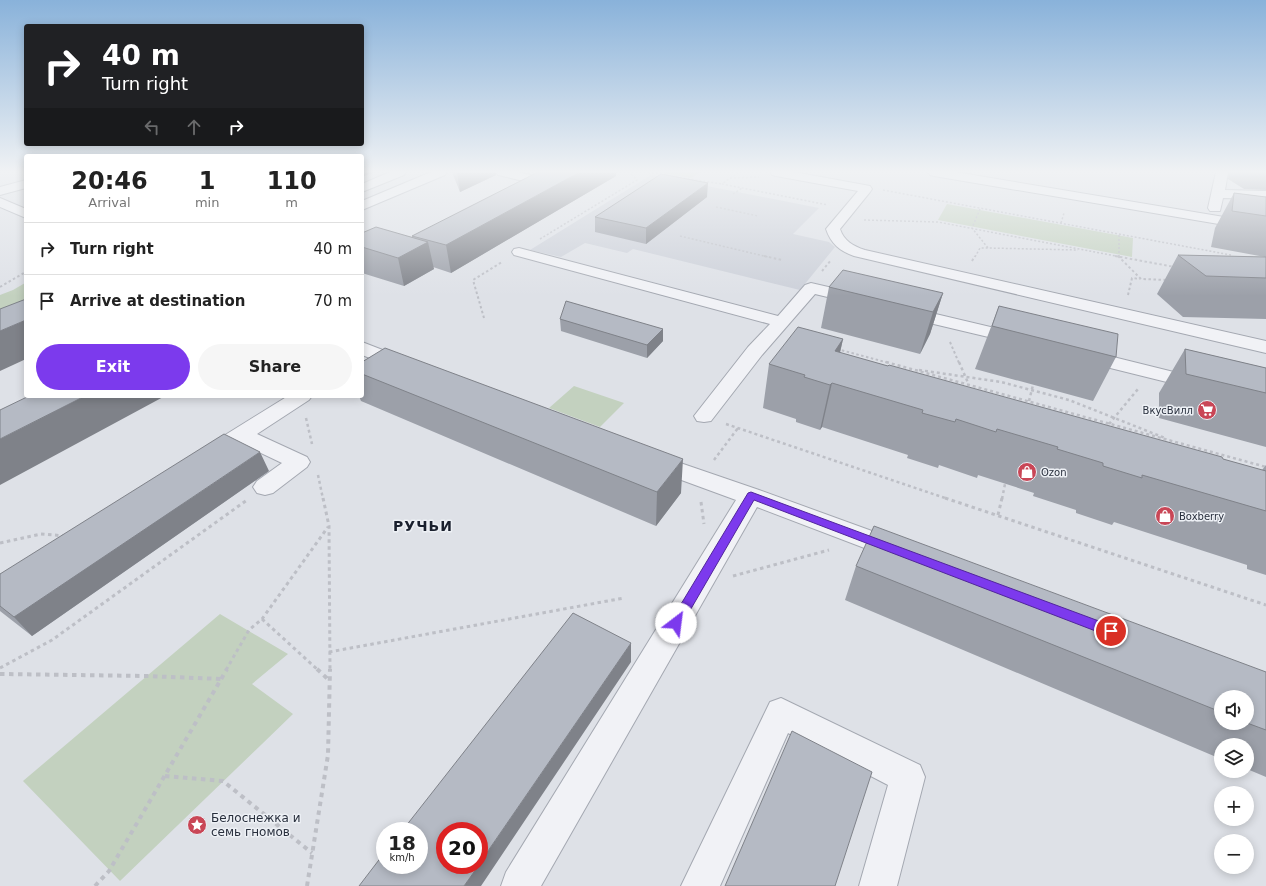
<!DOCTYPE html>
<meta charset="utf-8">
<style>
body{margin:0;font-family:"DejaVu Sans",sans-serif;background:#f6f6f6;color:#222;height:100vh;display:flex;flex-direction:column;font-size:15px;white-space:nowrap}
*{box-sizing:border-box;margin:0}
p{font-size:13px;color:#767676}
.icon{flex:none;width:22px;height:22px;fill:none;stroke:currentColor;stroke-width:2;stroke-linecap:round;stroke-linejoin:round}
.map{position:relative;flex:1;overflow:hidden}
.sheet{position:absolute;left:24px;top:154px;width:340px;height:244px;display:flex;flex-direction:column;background:#fff;border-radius:4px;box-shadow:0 2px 10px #0003}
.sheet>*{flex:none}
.banner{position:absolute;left:24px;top:24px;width:340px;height:122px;border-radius:4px;box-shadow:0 2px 10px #0003;background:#202124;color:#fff;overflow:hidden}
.controls{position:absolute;left:1214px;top:690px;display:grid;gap:8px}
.controls a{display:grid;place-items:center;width:40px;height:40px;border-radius:50%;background:#fff;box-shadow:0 2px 10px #0003;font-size:20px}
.speed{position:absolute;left:376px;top:822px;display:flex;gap:8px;font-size:20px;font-weight:700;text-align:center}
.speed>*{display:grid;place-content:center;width:52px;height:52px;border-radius:50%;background:#fff;box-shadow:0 2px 10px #0003;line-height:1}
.speed small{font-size:10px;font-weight:400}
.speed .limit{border:6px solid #d22;background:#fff;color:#111}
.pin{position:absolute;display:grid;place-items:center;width:34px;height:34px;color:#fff;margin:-17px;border:2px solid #fff;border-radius:50%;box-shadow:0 1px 4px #0007}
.me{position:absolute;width:44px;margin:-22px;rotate:30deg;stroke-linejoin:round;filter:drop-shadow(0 0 3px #0008)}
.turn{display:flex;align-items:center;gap:14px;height:84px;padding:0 12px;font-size:18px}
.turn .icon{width:52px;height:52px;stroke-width:2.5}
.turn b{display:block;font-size:28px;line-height:34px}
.lanes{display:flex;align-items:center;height:38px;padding:0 12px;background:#0003;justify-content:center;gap:20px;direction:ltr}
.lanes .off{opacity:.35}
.eta{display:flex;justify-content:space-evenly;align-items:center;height:68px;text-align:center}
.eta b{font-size:24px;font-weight:700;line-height:28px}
.cta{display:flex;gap:8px;margin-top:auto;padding:8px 12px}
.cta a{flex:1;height:46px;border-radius:24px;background:#7c3aed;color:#fff;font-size:16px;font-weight:700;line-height:46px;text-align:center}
.cta a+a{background:#f6f6f6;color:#222}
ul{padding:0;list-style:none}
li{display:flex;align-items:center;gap:12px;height:52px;padding:0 12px;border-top:1px solid #e0e0e0}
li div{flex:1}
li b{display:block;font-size:15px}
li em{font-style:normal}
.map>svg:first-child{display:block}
</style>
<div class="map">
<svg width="1266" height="886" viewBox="0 0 1266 886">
<rect width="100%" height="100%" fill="#dee1e7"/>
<!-- built -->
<path fill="#ccd0d9" d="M651 175 819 208 793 234 829 242 835 247 800 290 633 249 627 253 585 243 561 257 530 250Z"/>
<!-- green -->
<path fill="#c3d1bf" d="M662 172H701L691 178 661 173Z
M947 204 1133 238 1132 257 938 220Z
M26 280V307L0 318V295L13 290 25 283Z
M574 386 624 403 600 427 549 408Z
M220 614 288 654 252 684 293 714 120 881 23 781Z"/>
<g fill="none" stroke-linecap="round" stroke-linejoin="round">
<!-- minor casing -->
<g stroke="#a4a8b1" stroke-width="2">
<path id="minor" d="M390 172H406L404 175 362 192V184Z
M431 172H447L445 175 362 210V201Z
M496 172H517L553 180 555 183 553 186 549 187 498 175Z
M770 172H794L870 186 872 189 870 192 840 229C844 241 853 246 865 250L1266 341V353L854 256C840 251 831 244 826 229L858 191 776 176 772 175Z
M928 172H955L1266 224V232L934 176 930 175Z
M1216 172H1228L1225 190 1266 191V199L1223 198 1220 211H1210L1208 208Z
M26 180V188L0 195V187Z
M0 198 26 209V218L0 207Z
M519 248 778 316 805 285 811 283 863 295 865 299 863 303 857 304 815 294 762 355 711 421 704 422 697 421 694 416 748 347 770 324 514 255 512 252 514 249Z
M906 307 1024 335 1027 339 1024 343 1018 344 900 316 897 312 900 308Z
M362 342 411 361 414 365 411 369 404 371 362 355Z
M1085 350 1206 380 1209 384 1206 388 1199 390 1078 360 1076 356 1078 352Z
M288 396H312L309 400 257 434 307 457 310 462 307 467 273 493 265 495 257 493 253 487 257 481 282 463 242 444C229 453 217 464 201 460L198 455 201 450Z
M654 454 759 490 905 543 909 550 905 557 896 560 757 507 541 886H501L506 872 736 500 646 467 643 462 646 457Z
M781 698 920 765 925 777 897 886H859L888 785 788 733 720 886H681L770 702Z"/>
</g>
<!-- path-far4 -->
<path stroke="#bdbfc6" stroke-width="1.5" stroke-dasharray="2 2" stroke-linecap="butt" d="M644 172 722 184
M738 172 722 184 828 205
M730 178 759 177
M883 190 1231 255V257
M733 194 742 188
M716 207 758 216
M980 209 972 228 988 248 1078 250
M864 220 938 222 1121 257
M1061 223 1064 213
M680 236 768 257
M540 239 637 180 630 172
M975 257 980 248H988
M1119 257V234"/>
<!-- path-far3 -->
<path stroke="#bdbfc6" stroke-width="2" stroke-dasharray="2.5 2.5" stroke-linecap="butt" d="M764 256 782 260
M1115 256 1175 267
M1118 256 1141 279 1168 280
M1231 256V258
M972 261 975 256
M822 271 831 260
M0 287 24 273 26 269
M1128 295 1132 278 1140 279
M484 318 473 280 502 262
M950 342 959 363
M837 349 889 363"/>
<!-- path-far2 -->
<path stroke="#bdbfc6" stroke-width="2.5" stroke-dasharray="3 3" stroke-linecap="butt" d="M886 362 1266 467
M959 362 969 385
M919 370 1001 382 1069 400 1165 438
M1029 401 1033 385
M306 418 312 444
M726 424 948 499
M1109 424 1138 389
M714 460 738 428
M318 475 323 499
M1002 499 1005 484"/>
<!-- path-far1 -->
<path stroke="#bdbfc6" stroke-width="3" stroke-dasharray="3.5 3.5" stroke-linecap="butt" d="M323 498 329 526 330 670
M945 498 1266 605
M701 502 704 524
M998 515 1002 498
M0 543 41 534 66 536
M733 576 829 550
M262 619 318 670
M329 652 624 598
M0 668 52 640 247 500
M226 670 249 630 262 619 328 527"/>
<!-- path -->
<path stroke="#bdbfc6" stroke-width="4" stroke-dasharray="4.5 4.5" stroke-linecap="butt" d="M317 669 330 681
M0 674 146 676 221 679
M165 776 223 781 312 853
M95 886 109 871 227 669
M307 886 328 755 330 669"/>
<!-- minor -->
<use href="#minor" fill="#f1f2f6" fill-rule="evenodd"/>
</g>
<!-- wall -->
<path fill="#9ca0a9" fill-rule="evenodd" d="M452 172H496V175L460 192Z
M1229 172H1266V190L1244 189 1228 179Z
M616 176 451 273 433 267 434 269 404 286 362 273V228L363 233 412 237V236Z
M1234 193 1265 197 1266 196V319L1183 317 1157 294 1178 255 1265 257 1211 247 1215 228Z
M707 197 646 244 595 232V217Z
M829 287 943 293 930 334 920 354 821 328Z
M999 306 1116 357 1093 401 975 369Z
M560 319 663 329V341L647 358 561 331Z
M843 339 840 353 1262 470 1266 465V575L1247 569V565L1114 522 1112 525 1076 513V510L1033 496 1034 493 978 475 977 478 939 465 938 468 907 458 908 455 822 427 820 430 796 422V419L763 408 769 364Z
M1185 349 1266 368V447L1159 418V393Z
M362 362 681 493 656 526 361 401 359 396H362Z
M269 471 32 636 0 611V574Z
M856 566 1266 672V777L1247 769V745H1221V759L845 600ZM1221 697H1247V723H1221Z"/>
<!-- shaded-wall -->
<path fill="#7f8289" d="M362 172H374L362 177Z
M457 172H496V175L460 192Z
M580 172H616V176L451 273 446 245Z
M708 183 707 197 646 244V228Z
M428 242 434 269 404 286 398 258Z
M943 293 930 334 920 354 933 312Z
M26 320V359L0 371V331Z
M663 329V341L647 358V345Z
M843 339 833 382 832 383 822 427 820 430 830 385 835 351Z
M85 396H165L0 485V439Z
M260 452 269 471 32 636 14 617Z
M683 459 681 493 656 526 657 492Z
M631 643V662L481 886H464Z"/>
<!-- building -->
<path fill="#b5bac4" stroke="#7f8289" d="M538 172H580L446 245 412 236Z
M661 174 708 183 646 228 595 217Z
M1234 193 1266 197V216L1232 211Z
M376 227 428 242 398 258 362 247V233Z
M1178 255 1266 257V278L1206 276Z
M843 270 943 293 933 312 829 287Z
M26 299V320L0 331V309Z
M566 301 663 329 647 345 560 319Z
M999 306 1118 334 1116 357 992 326Z
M798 327 843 339 835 351 888 366 889 365 1222 457 1223 459 1266 471V511L1142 475V478L1103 466V463L1057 449 1058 447 997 429 996 432 956 419 955 422 922 413 923 410 832 383 830 385 804 377 805 375 769 364Z
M385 348 683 459 657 492 362 374V362Z
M1185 349 1266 368V393L1186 374Z
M29 396H85L0 439V410Z
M224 434 260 452 14 617 0 606V574Z
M874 526 1266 672V730L1247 723V697H1221V712L856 566Z
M573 613 631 643 479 864V831H445V865H479L464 886H359L385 852V865H419V831H402Z
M792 731 872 772 835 886H725Z"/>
<!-- sky -->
<linearGradient id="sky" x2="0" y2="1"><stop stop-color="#89b2da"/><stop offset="0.58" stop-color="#f0f2f4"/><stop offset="1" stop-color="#f0f2f4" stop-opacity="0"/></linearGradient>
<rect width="1266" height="296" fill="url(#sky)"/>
<!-- route -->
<path fill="#7c3aed" stroke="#51269a" d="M751 492 1115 627 1117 631 1115 635 1111 636 1106 635 754 500 681 626 676 628 672 626 671 623 672 619 748 493Z"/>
<!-- icons -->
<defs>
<g id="supermarket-disc" transform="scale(1)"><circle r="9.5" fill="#c94656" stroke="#edf0f5"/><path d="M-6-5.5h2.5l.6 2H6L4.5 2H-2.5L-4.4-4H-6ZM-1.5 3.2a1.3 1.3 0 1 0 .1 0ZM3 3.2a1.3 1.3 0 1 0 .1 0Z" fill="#fff"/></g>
<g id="shop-disc" transform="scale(1)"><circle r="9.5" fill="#c94656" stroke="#edf0f5"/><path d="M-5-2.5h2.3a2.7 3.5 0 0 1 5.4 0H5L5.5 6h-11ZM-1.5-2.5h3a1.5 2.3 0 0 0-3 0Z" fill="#fff"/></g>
<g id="sight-disc" transform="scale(1)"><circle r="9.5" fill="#c94656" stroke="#edf0f5"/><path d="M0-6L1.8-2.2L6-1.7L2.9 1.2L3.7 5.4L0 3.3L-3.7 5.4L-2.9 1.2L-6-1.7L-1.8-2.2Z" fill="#fff"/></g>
</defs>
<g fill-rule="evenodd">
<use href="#supermarket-disc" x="1207" y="410"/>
<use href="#shop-disc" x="1027" y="472"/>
<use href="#shop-disc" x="1165" y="516"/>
<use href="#sight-disc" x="197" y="825"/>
</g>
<g text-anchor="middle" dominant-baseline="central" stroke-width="3" stroke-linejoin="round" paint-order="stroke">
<!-- poi labels -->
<g font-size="10" fill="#282f3d" stroke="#edf0f5" text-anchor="start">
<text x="1193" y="410" text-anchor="end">ВкусВилл</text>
<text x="1041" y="472">Ozon</text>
<text x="1179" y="516">Boxberry</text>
</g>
<!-- near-poi labels -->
<g font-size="12" fill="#282f3d" stroke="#edf0f5" text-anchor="start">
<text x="211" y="818">Белоснежка и<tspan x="211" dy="14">семь гномов</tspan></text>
</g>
<!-- district labels -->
<g font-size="14" font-weight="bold" letter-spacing="1" fill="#1a202e" stroke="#edf0f5">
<text x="423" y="526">РУЧЬИ</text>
</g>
</g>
</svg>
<div class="controls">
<a><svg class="icon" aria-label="sound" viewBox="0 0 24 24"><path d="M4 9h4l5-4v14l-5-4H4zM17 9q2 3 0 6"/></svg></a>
<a><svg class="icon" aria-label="layers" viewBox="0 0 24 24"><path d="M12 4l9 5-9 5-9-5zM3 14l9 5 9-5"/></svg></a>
<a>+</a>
<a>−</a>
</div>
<div class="speed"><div>18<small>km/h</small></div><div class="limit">20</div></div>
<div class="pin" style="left:1111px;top:631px;background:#d93025"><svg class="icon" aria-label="arrive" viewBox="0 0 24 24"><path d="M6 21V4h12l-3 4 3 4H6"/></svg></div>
<svg class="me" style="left:676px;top:623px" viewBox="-20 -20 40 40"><circle r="19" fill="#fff"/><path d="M0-13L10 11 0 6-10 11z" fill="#7c3aed"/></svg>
<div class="banner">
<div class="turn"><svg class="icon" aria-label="right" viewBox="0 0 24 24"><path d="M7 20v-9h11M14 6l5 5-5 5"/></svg><div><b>40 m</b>Turn right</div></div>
<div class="lanes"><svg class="icon off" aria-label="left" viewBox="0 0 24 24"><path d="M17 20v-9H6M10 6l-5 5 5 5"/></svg><svg class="icon off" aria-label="ahead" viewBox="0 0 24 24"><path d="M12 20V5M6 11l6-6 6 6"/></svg><svg class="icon" aria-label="right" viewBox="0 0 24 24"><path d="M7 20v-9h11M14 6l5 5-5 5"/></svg></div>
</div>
<section class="sheet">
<div class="eta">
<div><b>20:46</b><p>Arrival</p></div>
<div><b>1</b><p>min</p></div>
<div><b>110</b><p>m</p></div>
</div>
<ul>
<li><svg class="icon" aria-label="right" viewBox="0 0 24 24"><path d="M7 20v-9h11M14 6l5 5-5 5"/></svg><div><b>Turn right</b></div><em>40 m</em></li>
<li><svg class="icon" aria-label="arrive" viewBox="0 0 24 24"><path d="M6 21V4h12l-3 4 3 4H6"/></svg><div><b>Arrive at destination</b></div><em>70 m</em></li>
</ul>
<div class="cta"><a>Exit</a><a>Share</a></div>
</section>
</div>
